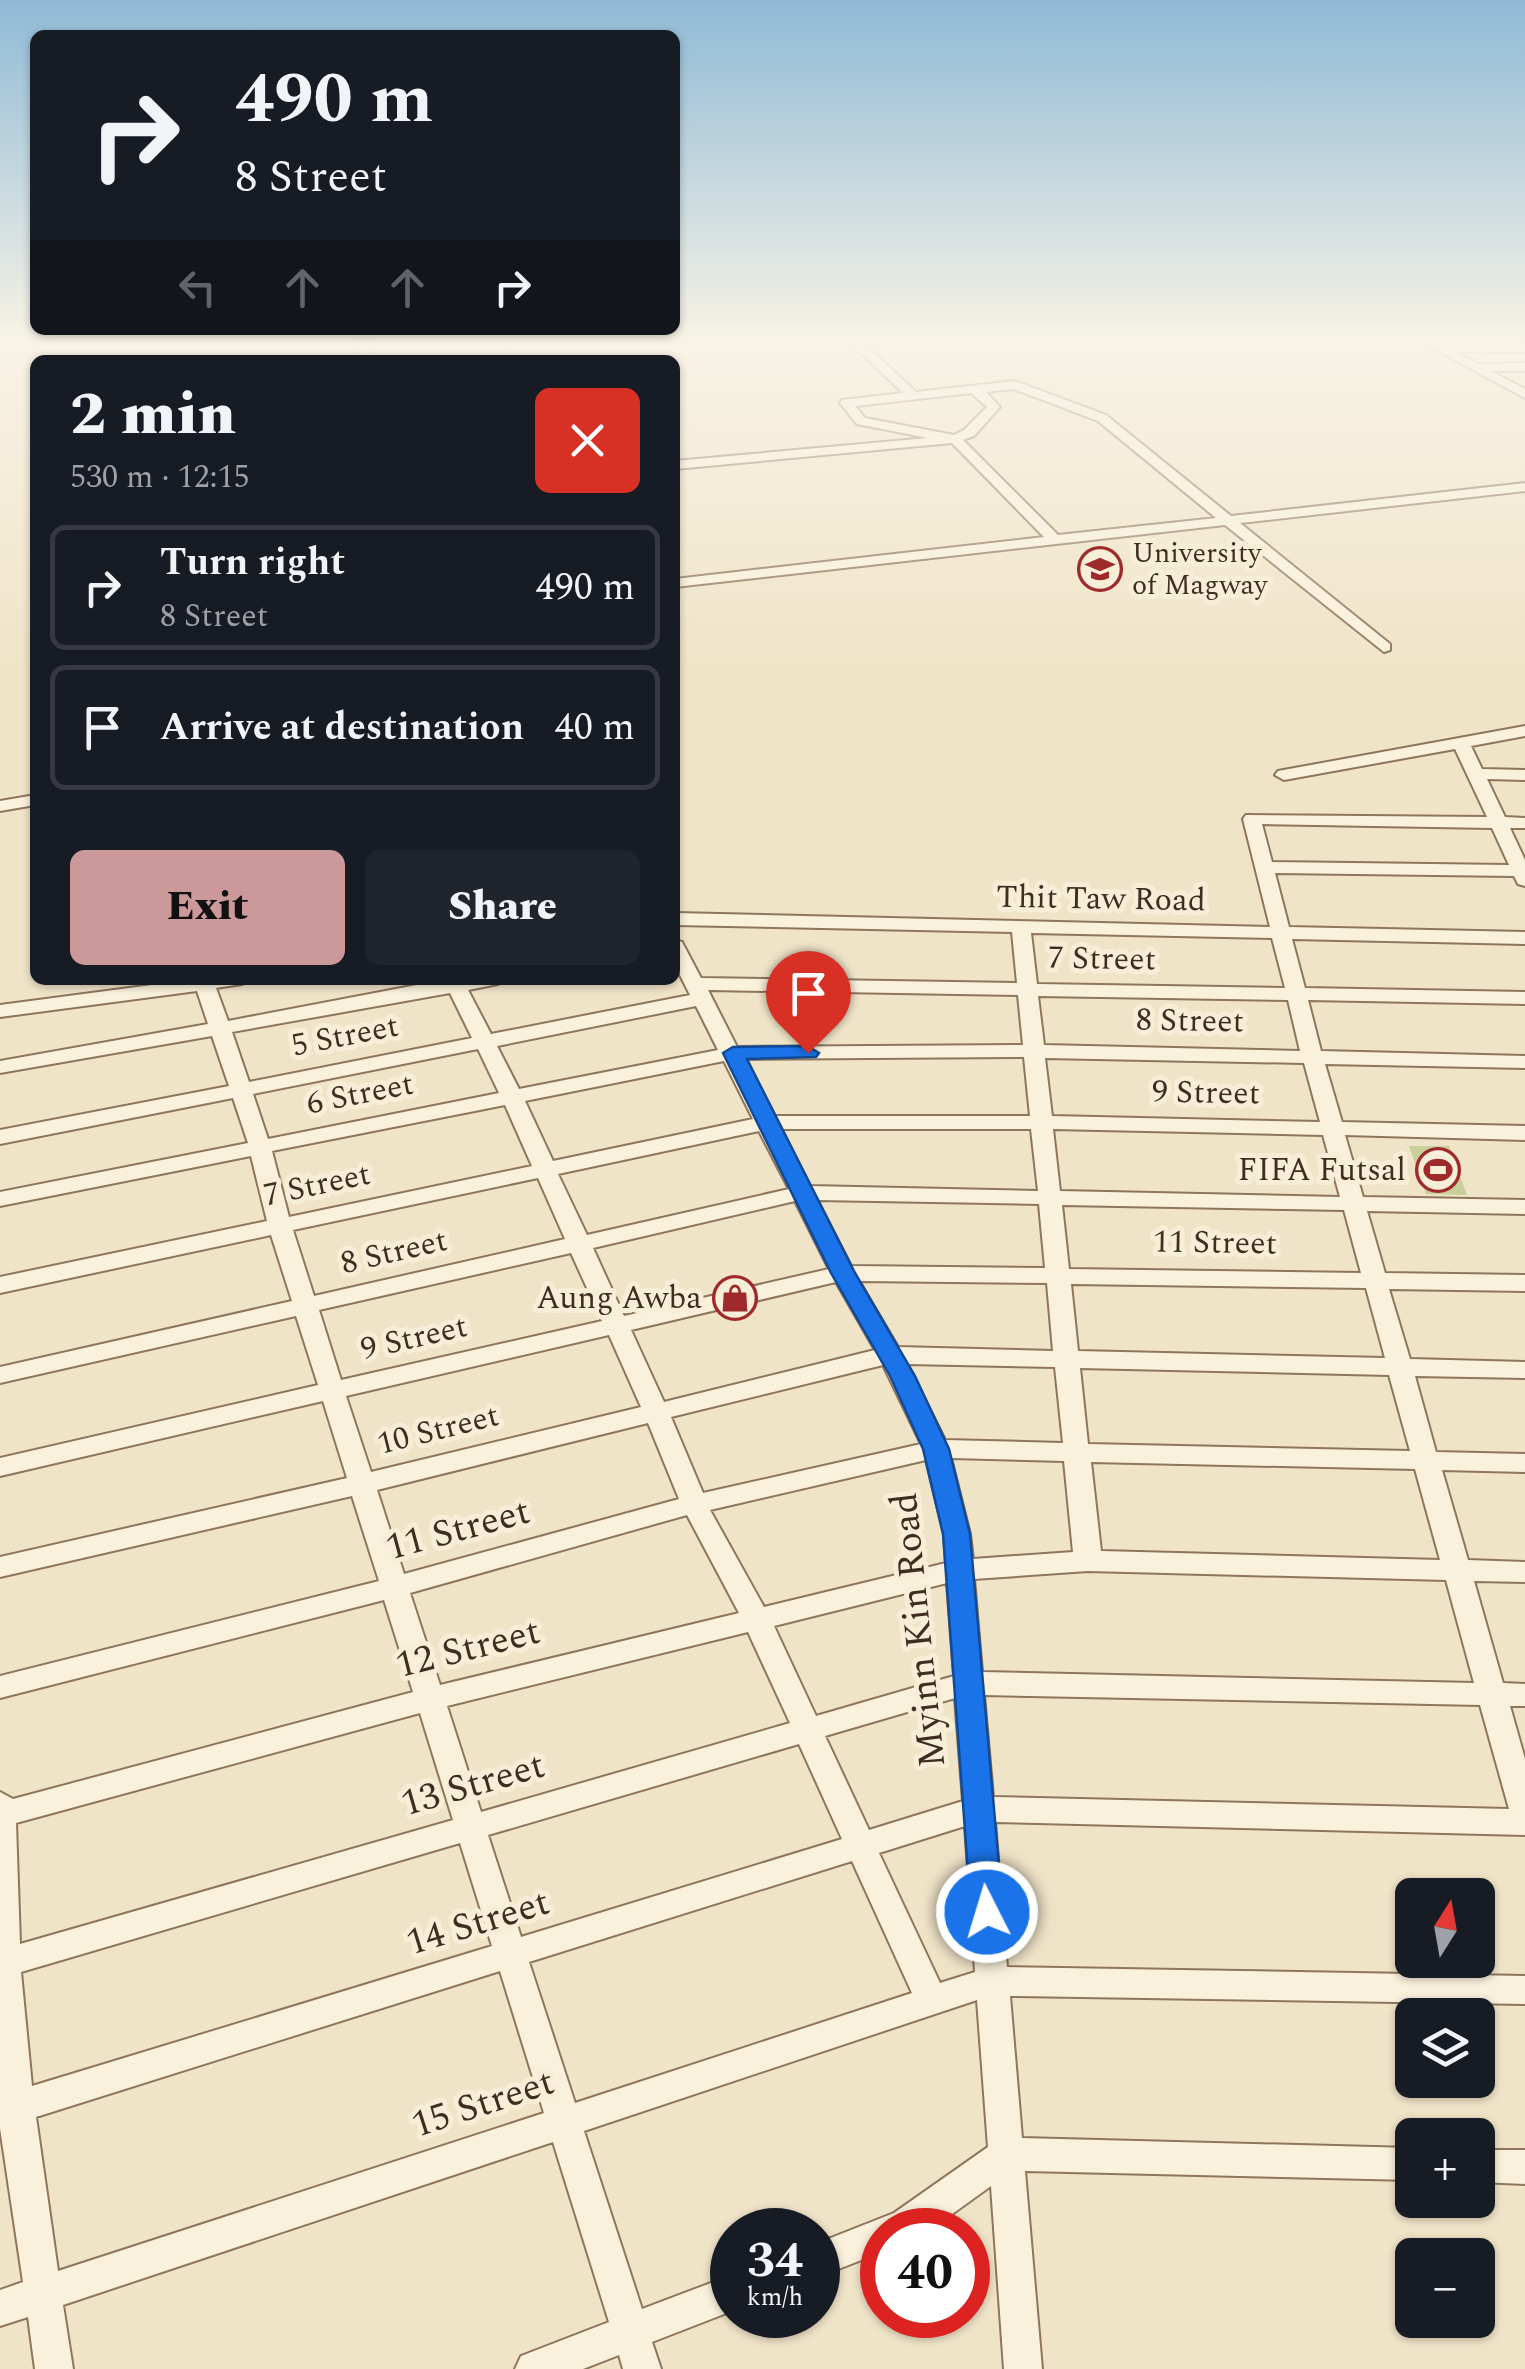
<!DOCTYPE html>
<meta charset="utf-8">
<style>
body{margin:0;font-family:Spectral,serif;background:#20242c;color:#f1f3f6;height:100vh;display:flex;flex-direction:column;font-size:38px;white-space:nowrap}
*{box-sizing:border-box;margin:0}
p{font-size:32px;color:#9ea1a6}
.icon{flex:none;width:55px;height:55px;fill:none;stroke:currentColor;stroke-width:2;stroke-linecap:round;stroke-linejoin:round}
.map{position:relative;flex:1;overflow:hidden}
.details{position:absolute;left:30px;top:355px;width:650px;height:630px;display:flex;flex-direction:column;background:#171b24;border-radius:15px;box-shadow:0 2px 8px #0004}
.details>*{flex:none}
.banner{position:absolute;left:30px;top:30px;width:650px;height:305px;border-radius:15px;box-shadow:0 2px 8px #0004;background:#171b24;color:#f1f3f6;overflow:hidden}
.needle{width:65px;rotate:11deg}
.buttons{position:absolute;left:1395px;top:1878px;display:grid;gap:20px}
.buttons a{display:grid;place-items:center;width:100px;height:100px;border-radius:15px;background:#171b24;box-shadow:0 2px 8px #0004;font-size:50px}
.speed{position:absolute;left:710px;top:2208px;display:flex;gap:20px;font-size:50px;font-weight:700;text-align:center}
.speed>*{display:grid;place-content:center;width:130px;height:130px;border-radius:50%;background:#171b24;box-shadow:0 2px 8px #0004;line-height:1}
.speed small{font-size:25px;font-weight:400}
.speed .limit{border:15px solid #d22;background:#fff;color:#111}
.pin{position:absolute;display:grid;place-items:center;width:85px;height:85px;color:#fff;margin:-102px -42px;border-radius:50% 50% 50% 0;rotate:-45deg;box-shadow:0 0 10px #0007}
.pin .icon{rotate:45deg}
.me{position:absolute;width:110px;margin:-55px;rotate:355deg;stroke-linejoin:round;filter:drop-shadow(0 0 8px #0008)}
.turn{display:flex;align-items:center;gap:35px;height:210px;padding:0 40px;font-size:45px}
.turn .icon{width:130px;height:130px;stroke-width:2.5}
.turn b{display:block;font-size:70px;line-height:85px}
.lanes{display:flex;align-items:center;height:95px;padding:0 40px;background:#0003;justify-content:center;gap:50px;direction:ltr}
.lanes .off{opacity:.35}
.round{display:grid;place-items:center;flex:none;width:105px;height:105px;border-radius:15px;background:#20242c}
.headline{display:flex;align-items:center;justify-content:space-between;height:170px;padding:0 40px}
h1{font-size:60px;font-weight:800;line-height:75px}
.primary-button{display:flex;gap:20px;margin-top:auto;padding:20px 40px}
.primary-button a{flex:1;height:115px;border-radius:15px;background:#cc999b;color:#111;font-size:40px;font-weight:800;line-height:115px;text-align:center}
.primary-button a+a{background:#20242c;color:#f1f3f6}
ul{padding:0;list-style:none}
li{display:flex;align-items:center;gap:30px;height:125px;margin:0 20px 15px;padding:0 20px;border:5px solid #363941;border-radius:15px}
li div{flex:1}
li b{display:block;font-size:38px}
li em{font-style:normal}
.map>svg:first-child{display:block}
</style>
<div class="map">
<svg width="1525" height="2369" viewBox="0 0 1525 2369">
<rect width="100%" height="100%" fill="#f0e4c8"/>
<!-- green -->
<path fill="#c9cf9b" d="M1409 1146H1449L1467 1195 1426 1194Z"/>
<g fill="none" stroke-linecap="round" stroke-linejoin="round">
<!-- minor casing -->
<g stroke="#8d765c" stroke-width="4">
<path id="minor" d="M353 339H365L376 360H364Z
M846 339H859L916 392 1015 381 1106 415 1231 516 1525 483V491L1240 523 1390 644V650L1384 652 1225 525 675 587V579L1044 537 952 443 675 469V461L928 438 857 424 840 403 842 400 903 393ZM1014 389 1098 421 1216 518 1058 535 963 440 974 436 1000 407 986 392ZM971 393 987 407 964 430 954 435 865 418 855 406Z
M1416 339H1430L1439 344H1525V352L1453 351 1477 364 1525 363V371H1490L1525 389V398Z
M1525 726V736L1471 746 1482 769 1525 770V780L1487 779 1505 817 1525 818V828H1510L1525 860V886L1518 884 1514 876 1275 873 1289 927 1525 932V944L1292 939 1305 988 1525 992V1004L1308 1000 1321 1051 1525 1056V1068L1325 1064 1342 1122 1525 1126V1140L1345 1135 1363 1197 1525 1200V1214L1367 1211 1385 1273 1525 1275V1291L1389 1289 1410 1359 1525 1362V1378L1415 1376 1436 1452 1525 1454V1472L1442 1470 1468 1560 1525 1562V1582L1474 1581 1503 1683 1525 1684V1706H1510L1525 1759V1835L995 1822 1007 1967 1525 1976V2004L1010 1996 1022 2138 1412 2148V2180L1025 2171 1042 2369H1004L991 2186 930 2230H882V2252L818 2277V2243L894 2213 988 2147 977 2000 584 2131 642 2309 732 2275V2311L652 2342 661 2369H623L619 2355 583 2369H515L521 2356 609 2322 553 2142 63 2305 73 2369H35L28 2317 0 2326V2290L23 2282 0 2128V1792L13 1799 413 1692 384 1600 0 1698V1676L379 1581 352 1496 0 1577V1557L347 1478 323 1401 0 1476V1458L318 1385 296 1316 0 1383V1367L292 1301 271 1235 0 1293V1277L267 1221 251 1156 0 1206V1192L248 1143 233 1098 0 1144V1130L229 1086 212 1036 0 1073V1061L208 1024 197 991 0 1017V1005L190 980H245L242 984 216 988 228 1021 443 980H501L498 984 468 990 491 1034 690 995 675 965V940L682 942 701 978 1017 983 1012 932 675 925V913L1270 927 1243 819 1246 815 1487 817 1455 749 1284 780 1275 775 1278 771ZM1262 824 1492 828 1509 865 1272 862ZM1031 933 1272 938 1285 988 1037 984ZM708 990 1018 995 1023 1045 737 1047ZM450 993 472 1038 249 1082 232 1032ZM1038 996 1288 1000 1300 1051 1044 1045ZM696 1006 718 1050 519 1089 497 1046ZM478 1049 499 1093 268 1139 253 1094ZM1024 1057 1030 1116H773L744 1059ZM1045 1058 1304 1063 1320 1122 1052 1116ZM724 1061 753 1119 553 1161 525 1101ZM505 1105 532 1166 289 1217 272 1151ZM780 1129H1031L1038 1191 810 1186ZM1053 1129 1323 1135 1340 1197 1060 1191ZM759 1131 789 1189 587 1235 558 1174ZM538 1178 565 1239 314 1296 293 1230ZM817 1200 1039 1204 1045 1268 851 1266ZM795 1201 829 1269 624 1316 593 1248ZM1062 1205 1344 1210 1361 1273 1069 1269ZM571 1253 602 1321 341 1380 319 1310ZM859 1281 1047 1283 1053 1351 898 1347ZM836 1282 875 1350 664 1402 631 1330ZM1071 1284 1366 1288 1385 1358 1078 1351ZM609 1335 641 1407 371 1472 346 1396ZM907 1364 1055 1367 1063 1443 945 1440ZM883 1365 921 1444 703 1493 671 1417ZM1080 1368 1389 1375 1410 1451 1088 1444ZM648 1423 679 1499 404 1574 377 1490ZM951 1458 1064 1461 1073 1552 973 1559 970 1534ZM926 1460 944 1534 946 1563 764 1607 710 1510ZM1091 1462 1415 1469 1440 1560 1101 1551ZM687 1515 739 1613 440 1685 410 1593ZM1088 1571 1446 1580 1474 1683 982 1672 974 1579ZM947 1583 954 1676 816 1716 774 1626ZM748 1632 790 1723 481 1812 447 1706ZM984 1695 1480 1705 1509 1809 993 1797ZM955 1698 963 1801 869 1830 825 1736ZM420 1713 453 1820 20 1944 16 1823ZM799 1744 842 1839 521 1937 488 1835ZM965 1826 975 1972 940 1983 879 1853ZM460 1843 492 1946 32 2086 21 1972ZM852 1861 912 1993 575 2103 529 1962ZM500 1971 544 2113 58 2271 36 2117Z
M35 795V805L0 811V801Z
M1478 2150H1525V2184L1478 2182Z"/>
</g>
<!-- minor -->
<use href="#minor" fill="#faf1dc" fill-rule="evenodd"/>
</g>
<!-- sky -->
<linearGradient id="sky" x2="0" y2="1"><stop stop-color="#8fbad6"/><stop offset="0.51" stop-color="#f8f3e6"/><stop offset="1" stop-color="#f8f3e6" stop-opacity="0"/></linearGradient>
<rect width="1525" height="670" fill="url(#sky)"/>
<!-- route -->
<path fill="#1a73e8" stroke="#114b97" stroke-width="2.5" d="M808 1046 819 1053 816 1057 747 1059 855 1273 915 1376 949 1449 970 1534 1003 1912 998 1922 987 1926 976 1922 971 1912 943 1534 923 1449 890 1376 831 1273 723 1053 733 1047Z"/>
<!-- icons -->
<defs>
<g id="university-ring" transform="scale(2.25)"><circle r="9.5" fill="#f7eed8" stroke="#9e2a2b" stroke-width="1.5"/><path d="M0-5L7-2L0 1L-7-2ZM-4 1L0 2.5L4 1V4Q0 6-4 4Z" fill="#9e2a2b"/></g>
<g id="stadium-ring" transform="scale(2.25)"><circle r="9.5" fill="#f7eed8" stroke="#9e2a2b" stroke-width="1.5"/><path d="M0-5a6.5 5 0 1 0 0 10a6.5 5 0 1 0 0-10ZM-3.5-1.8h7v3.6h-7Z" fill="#9e2a2b"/></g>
<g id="shop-ring" transform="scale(2.25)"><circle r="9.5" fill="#f7eed8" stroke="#9e2a2b" stroke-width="1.5"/><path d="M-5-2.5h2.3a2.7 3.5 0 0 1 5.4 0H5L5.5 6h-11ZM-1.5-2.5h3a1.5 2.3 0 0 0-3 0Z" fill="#9e2a2b"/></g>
</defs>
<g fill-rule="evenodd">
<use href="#university-ring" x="1100" y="569"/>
<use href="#stadium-ring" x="1438" y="1170"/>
<use href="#shop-ring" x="735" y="1298"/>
</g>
<g text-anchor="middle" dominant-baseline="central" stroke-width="10" stroke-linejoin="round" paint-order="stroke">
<!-- far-poi labels -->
<g font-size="28" fill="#3d2e20" stroke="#f7eed8" text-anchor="start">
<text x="1132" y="553">University<tspan x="1132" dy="32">of Magway</tspan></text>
</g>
<!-- street labels -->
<g font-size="32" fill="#3d2e20" stroke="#f7eed8">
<text transform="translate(1101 899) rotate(1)">Thit Taw Road</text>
<text transform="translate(1102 959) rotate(1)">7 Street</text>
<text transform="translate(1190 1021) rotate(1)">8 Street</text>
<text transform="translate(345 1036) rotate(-11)">5 Street</text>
<text transform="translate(1206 1093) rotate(1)">9 Street</text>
<text transform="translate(360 1094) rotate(-11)">6 Street</text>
<text transform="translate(317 1185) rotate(-12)">7 Street</text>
<text transform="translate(1215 1243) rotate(1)">11 Street</text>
<text transform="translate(394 1252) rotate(-13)">8 Street</text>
<text transform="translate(414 1338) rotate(-13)">9 Street</text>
<text transform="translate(438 1430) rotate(-14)">10 Street</text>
</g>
<!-- poi labels -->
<g font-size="32" fill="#3d2e20" stroke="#f7eed8" text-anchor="end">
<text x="1406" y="1170">FIFA Futsal</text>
<text x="702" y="1298">Aung Awba</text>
</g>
<!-- near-street labels -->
<g font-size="38" fill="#3d2e20" stroke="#f7eed8">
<text transform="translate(458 1530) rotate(-15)">11 Street</text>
<text transform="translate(919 1630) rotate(-96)">Myinn Kin Road</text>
<text transform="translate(468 1649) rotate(-14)">12 Street</text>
<text transform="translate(473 1785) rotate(-16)">13 Street</text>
<text transform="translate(478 1923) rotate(-17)">14 Street</text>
<text transform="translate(483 2104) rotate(-18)">15 Street</text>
</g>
</g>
</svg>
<div class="buttons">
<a><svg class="needle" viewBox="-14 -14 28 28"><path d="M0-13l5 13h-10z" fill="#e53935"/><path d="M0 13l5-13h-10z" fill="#9ea1a6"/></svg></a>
<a><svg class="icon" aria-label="layers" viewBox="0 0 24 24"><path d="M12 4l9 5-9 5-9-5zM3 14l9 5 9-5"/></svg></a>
<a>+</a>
<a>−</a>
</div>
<div class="speed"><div>34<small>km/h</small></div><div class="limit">40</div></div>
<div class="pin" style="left:808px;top:1053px;background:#d93025"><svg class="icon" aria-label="arrive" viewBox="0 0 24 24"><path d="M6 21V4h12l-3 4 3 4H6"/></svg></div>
<svg class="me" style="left:987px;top:1912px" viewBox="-20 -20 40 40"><circle r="17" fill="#1a73e8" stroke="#fff" stroke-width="3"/><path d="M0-11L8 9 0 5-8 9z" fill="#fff"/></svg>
<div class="banner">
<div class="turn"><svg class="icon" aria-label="right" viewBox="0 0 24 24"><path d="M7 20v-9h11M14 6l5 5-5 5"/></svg><div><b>490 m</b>8 Street</div></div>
<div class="lanes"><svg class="icon off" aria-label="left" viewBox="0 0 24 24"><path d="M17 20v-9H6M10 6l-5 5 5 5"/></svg><svg class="icon off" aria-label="ahead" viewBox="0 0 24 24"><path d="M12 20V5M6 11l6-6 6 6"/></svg><svg class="icon off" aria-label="ahead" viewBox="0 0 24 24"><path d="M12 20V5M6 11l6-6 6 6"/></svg><svg class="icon" aria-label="right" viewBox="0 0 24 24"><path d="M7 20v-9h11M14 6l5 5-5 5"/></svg></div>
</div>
<section class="details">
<div class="headline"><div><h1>2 min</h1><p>530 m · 12:15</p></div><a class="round" style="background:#d93025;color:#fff"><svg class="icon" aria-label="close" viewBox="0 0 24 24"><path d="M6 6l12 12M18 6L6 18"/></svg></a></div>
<ul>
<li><svg class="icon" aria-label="right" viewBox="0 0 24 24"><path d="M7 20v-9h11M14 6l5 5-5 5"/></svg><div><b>Turn right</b><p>8 Street</p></div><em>490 m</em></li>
<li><svg class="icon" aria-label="arrive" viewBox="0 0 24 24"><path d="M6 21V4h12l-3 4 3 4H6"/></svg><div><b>Arrive at destination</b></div><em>40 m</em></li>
</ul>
<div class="primary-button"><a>Exit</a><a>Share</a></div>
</section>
</div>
